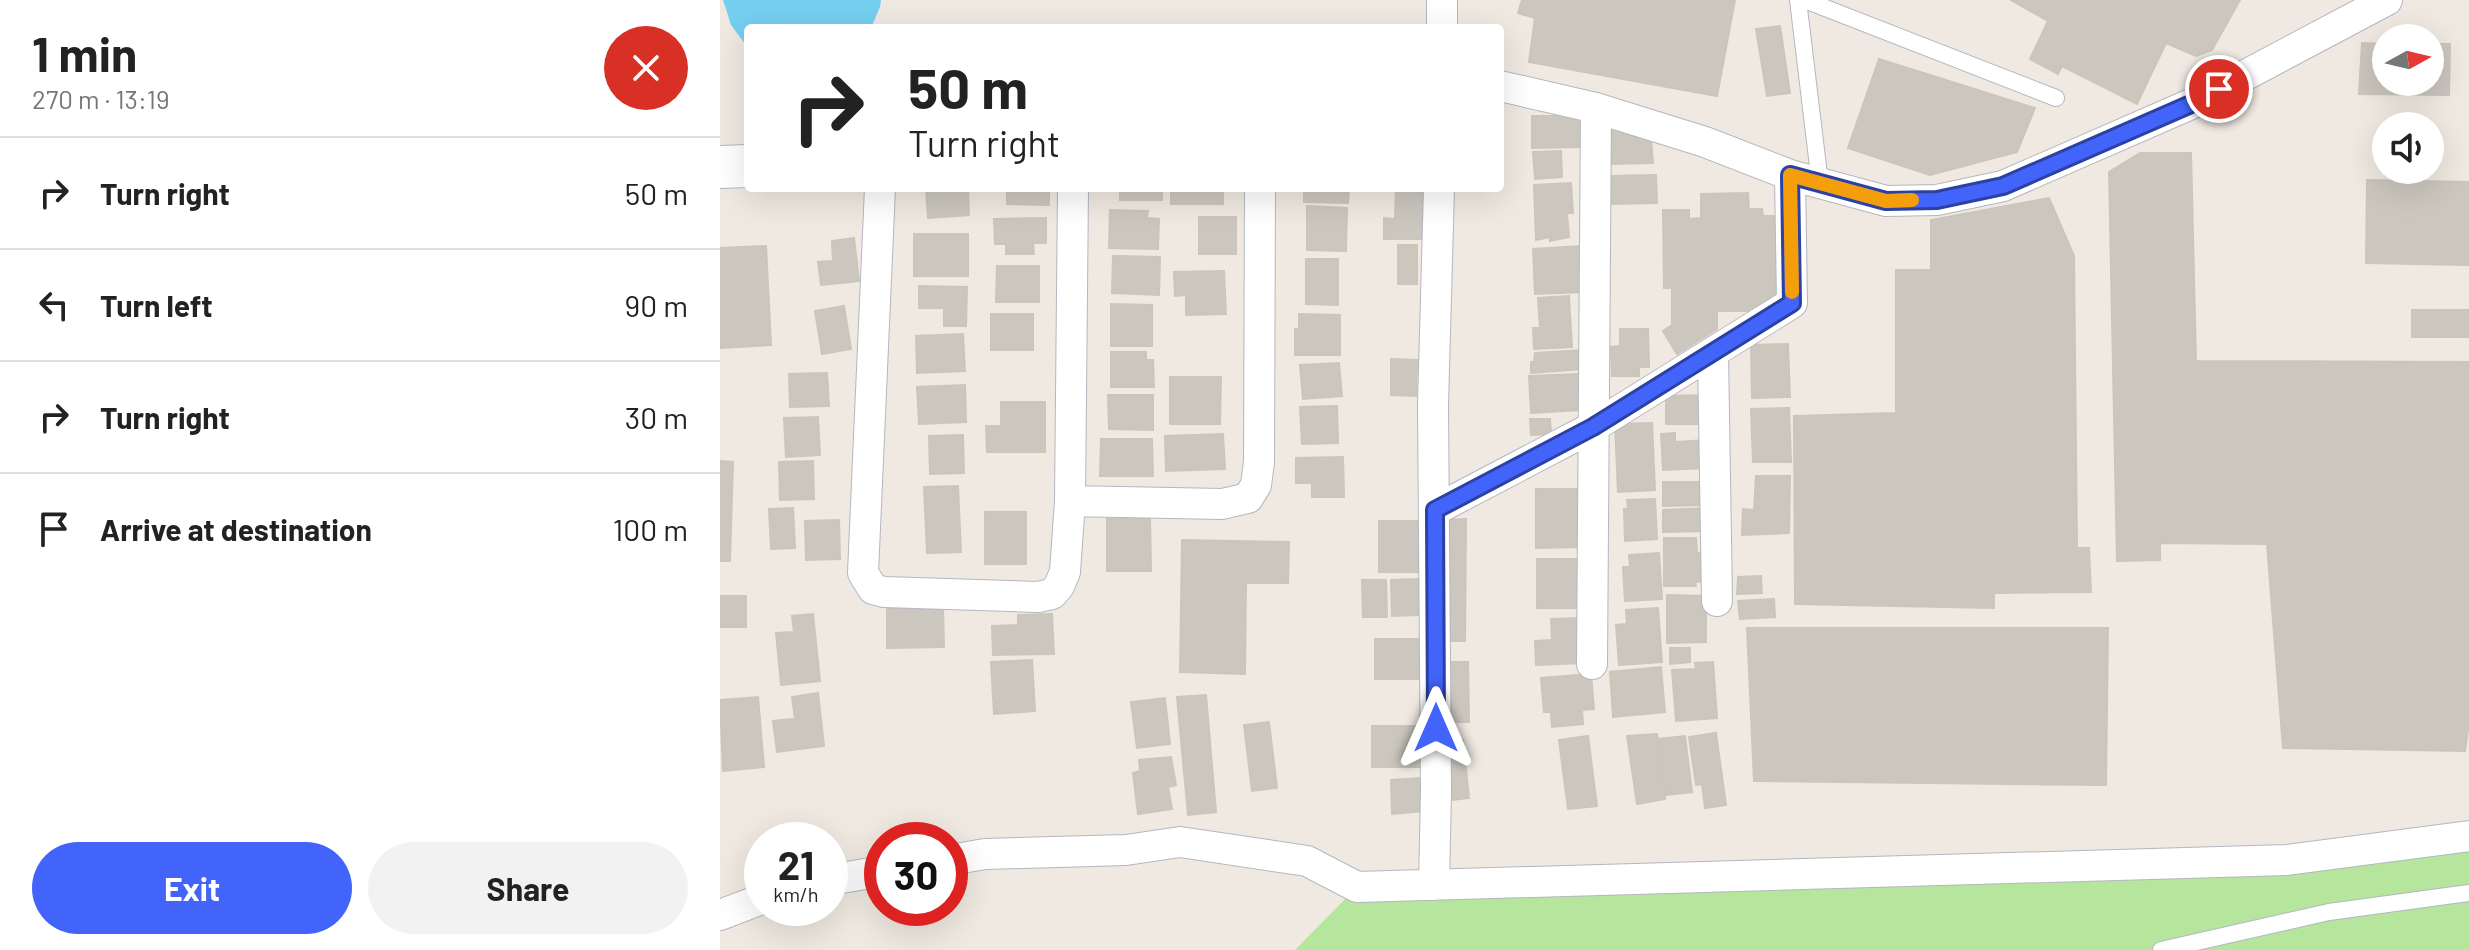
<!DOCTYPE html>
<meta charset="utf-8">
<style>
body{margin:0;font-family:Barlow,sans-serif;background:#f2f2f2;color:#222;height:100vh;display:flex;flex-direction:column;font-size:30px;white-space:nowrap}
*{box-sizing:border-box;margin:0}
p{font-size:26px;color:#767676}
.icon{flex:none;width:44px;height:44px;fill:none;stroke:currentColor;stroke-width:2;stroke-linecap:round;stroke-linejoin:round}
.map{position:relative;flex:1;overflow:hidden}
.panel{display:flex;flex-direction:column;background:#fff;width:720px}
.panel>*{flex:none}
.guide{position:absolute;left:24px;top:24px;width:760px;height:168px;border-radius:8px;box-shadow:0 8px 32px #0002;background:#fff;color:#222;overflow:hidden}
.needle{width:52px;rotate:82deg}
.tools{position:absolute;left:1652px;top:24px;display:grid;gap:16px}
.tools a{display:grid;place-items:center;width:72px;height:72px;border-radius:50%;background:#fff;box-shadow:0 8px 32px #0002;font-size:40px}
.speed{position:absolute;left:24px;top:822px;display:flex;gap:16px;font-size:40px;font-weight:700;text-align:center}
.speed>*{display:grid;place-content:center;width:104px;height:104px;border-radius:50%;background:#fff;box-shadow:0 8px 32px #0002;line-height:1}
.speed small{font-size:20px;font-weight:400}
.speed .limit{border:12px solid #d22;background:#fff;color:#111}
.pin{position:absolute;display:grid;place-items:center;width:68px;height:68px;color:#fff;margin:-34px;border:4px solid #fff;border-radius:50%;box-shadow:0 2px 8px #0007}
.me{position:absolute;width:88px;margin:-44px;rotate:0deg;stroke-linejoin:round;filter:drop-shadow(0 0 6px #0008)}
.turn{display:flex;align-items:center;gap:28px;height:168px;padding:0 32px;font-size:36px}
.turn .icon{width:104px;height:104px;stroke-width:2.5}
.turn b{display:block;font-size:56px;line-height:68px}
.round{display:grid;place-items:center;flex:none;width:84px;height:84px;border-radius:42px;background:#f2f2f2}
.summary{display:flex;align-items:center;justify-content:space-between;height:136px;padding:0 32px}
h1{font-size:48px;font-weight:700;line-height:60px}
.button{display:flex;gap:16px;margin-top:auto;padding:16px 32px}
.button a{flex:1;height:92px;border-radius:48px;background:#4264fb;color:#fff;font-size:32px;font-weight:700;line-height:92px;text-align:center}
.button a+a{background:#f2f2f2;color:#222}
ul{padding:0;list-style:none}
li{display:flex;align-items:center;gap:24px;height:112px;padding:0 32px;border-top:2px solid #e0e0e0}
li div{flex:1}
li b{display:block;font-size:30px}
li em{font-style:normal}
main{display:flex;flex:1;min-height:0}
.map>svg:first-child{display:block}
</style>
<main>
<section class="panel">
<div class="summary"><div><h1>1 min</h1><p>270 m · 13:19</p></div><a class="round" style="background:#d93025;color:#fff"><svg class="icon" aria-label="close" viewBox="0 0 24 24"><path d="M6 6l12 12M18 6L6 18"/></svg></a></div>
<ul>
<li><svg class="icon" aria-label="right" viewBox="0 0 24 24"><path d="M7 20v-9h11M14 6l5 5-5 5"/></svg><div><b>Turn right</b></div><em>50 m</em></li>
<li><svg class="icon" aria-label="left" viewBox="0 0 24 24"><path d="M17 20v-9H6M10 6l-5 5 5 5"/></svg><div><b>Turn left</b></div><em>90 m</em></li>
<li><svg class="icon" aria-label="right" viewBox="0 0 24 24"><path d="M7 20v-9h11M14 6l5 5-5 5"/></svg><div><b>Turn right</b></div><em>30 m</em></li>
<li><svg class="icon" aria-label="arrive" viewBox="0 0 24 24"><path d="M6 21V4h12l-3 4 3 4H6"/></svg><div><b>Arrive at destination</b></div><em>100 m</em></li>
</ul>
<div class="button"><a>Exit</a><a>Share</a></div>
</section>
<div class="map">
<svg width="1749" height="950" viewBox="0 0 1749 950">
<rect width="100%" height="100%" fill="#efe9e1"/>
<!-- green -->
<path fill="#b6e59e" d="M1749 827V950H575L637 887 1323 876Z"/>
<!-- water -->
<path fill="#75cff0" d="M3 0H161L160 7 151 28H28V48L11 25Z"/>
<!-- building -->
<path fill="#cbc7bf" stroke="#cbc5ba" stroke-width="2" d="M802 0H1015L997 96 809 62 815 18 798 13Z
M1291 0H1520L1492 50 1476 56 1446 43 1417 104 1342 66 1338 74 1310 59 1328 21Z
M1060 26 1070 93 1047 96 1036 29Z
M1642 43 1666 44V82H1710V44H1730L1729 95 1639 94Z
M1159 59 1315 108 1297 152 1210 175 1128 148Z
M812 116H862V147L812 148Z
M891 129 931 138 933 163 888 164Z
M841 151 842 177 815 179 813 152Z
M1420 153H1471L1476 361 1749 362V722L1745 751 1563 748 1547 544 1440 543V560L1397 561 1389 172Z
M936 175 937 203 889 204 888 176Z
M1647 180 1749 182V265L1646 263Z
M851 183 853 213H847L849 237 830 241V237L816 240 814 185Z
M206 188H248L249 215 208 218Z
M287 188H329V205L287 204Z
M400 188H442V200H400Z
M451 188H503V204H451Z
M584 188H629L628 203 584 202Z
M676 190H702V239H664V218L675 219Z
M1028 193 1029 209H1042L1043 216H1065L1067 288 1027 311H997V329L957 354 943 331 952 325V288H944L943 210H969V219L981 218V194Z
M1329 198 1354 256 1357 548H1369L1371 592 1274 593V608L1075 604 1074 416 1176 413V270H1211V220Z
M587 206 627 208 626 251 587 250Z
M390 210 428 211 427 218 439 219 438 249 389 248Z
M479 217H516V254H479Z
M326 218V243H313L314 254H286V244H275L274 219Z
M194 234H248V276H194Z
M134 238 139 281 101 285 98 262 113 261 112 241Z
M678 245H697V284H678Z
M46 246 51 345 0 348V248Z
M862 246 865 292 815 294 813 249Z
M393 256 440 257 439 295 392 293Z
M586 259H618V305L586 304Z
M277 266H319V302H276Z
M504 271 506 314 466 315V295L455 296 454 272Z
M199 286 247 287 246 326H224V308H199Z
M849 296 852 347 814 349 813 328H820L818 298Z
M391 304 432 305V346H391Z
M124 306 131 349 102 354 95 311Z
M1692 310H1749V337H1692Z
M271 314H313V350H271Z
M579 314 620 315V355H575V329H579Z
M900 329H928L929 367H919V376H892L891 347 900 346Z
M243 334 245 371 197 373 196 336Z
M1068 344 1070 397 1032 398 1031 345Z
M863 350 862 369 811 373V362H814L815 353Z
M391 352H426V360H433L434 387H391Z
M671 359 697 360 696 396 671 395Z
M619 363 622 396 583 399 580 365Z
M107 373 109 406 70 407 69 374Z
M859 374 861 410 811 413 809 376Z
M450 377H501L500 424H450Z
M245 385 246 422 199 424 197 387Z
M388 395H433V430L389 429Z
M988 395 986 424H946V396Z
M281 402H325V452H267L266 426H281Z
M617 406 618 443 582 444 580 407Z
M1069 408 1071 462H1033L1031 409Z
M98 417 100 455 66 457 64 418Z
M810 419H830L831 434 811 435Z
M932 423 935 490 898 492 895 424Z
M955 433V442L986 440 987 468 943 470 941 434Z
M503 434 505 469 446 471 445 436Z
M243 435 244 473 210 474 209 436Z
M381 439H432L433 476H380Z
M623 457 624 497H592V483H576V458Z
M0 461 13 462 10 561H0Z
M93 461 94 499 60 500 59 462Z
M1036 476H1070L1069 533 1022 535 1023 509 1034 510Z
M943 482H984V505L943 506Z
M238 486 241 552 207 553 204 487Z
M816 489H864L865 547 816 548Z
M935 499 937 539 905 541 904 509H908L907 500Z
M73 508 75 548 51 549 49 509Z
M986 508V531L943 532V510Z
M265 512H306V564H265Z
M430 518 431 571H387V519Z
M746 519 745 641H725L723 520Z
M119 520 120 559 86 560 85 521Z
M659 521H698V572H659Z
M944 538H976L977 553H984V581L975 582 976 586H944Z
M462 540 569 542 568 583H526L525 674 460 672Z
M939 553 942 599 905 601 903 567H910L909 555Z
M817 559H863V608H817Z
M1041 576 1042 593 1017 594 1018 577Z
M699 579V615L672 616 671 580Z
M642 580H666L667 617H643Z
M947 595 986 596V642L947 643Z
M0 596H26V627H0Z
M1054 599 1055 617 1020 619 1018 601Z
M938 608 942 662 899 665 896 625 907 624 906 610Z
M167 609H223L224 647 167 648Z
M93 614 100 681 61 685 56 633 74 632 72 616Z
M332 614 334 654 273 655 272 626 298 625V615Z
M860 618 862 663 816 665 815 641 832 640 831 619Z
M1027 628H1388L1386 785 1034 781Z
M655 639H700L699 679H655Z
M950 648H970V662L950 664Z
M312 660 315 711 274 714 271 662Z
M725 662H748L749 722H726Z
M993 662 997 718 956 721 952 670 976 669 975 663Z
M941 667 945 712 893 717 890 672Z
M871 674 874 709 862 710 863 724 832 727 831 712H824L821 678Z
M98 693 104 746 57 752 53 721 75 719 72 697Z
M486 695 496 812 468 815 457 697Z
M38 697 44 767 3 771 0 700Z
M445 698 450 744 417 748 411 702Z
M549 722 557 788 532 791 524 725Z
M652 726H700L701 767H652Z
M996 733 1006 805 985 808 982 784 976 785 969 737Z
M937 734 945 799 917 804 907 736Z
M868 736 877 806 848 809 839 740Z
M965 736 972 792 946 795 939 739Z
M727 740H743L749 798 733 800Z
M451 757 456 785 448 787 452 809 418 814 413 773 420 771 419 760Z
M700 778 704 811 672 814 671 780Z"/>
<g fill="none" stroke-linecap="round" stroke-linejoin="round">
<!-- lane casing -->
<g stroke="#b4b7c1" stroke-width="18">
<path id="lane" d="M1078 0 1100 183
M1085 0 1336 98
M1441 950 1609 912 1749 893"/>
</g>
<!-- street casing -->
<g stroke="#b4b7c1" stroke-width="32">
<path id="street" d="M722 28V0
M780 86 876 108 985 142 1070 175 1166 201 1217 200 1283 186 1471 104 1667 0
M160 188 143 573 153 589 164 592 318 597 332 594 339 586 345 572 350 501 353 188
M993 353 997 601
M350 501 502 504 528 498 536 485 539 462 540 188
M715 510 873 427 1072 303 1070 175
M872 664 876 108
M230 860 265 854 406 850 460 842 587 861 637 887 1567 860 1749 836
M110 880 162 871
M714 885 716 790 713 405 719 188
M0 915 42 899"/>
</g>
<!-- secondary casing -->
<g stroke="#b4b7c1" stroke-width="44">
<path id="secondary" d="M0 167 28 166"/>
</g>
<!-- lane -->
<use href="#lane" stroke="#fff" stroke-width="16"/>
<!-- street -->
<use href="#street" stroke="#fff" stroke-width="30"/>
<!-- secondary -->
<use href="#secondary" stroke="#fff" stroke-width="42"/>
</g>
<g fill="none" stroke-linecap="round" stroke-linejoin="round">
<!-- route casing -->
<g stroke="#2b41a3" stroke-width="20">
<path id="route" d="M716 728 715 510 873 427 1072 303 1070 175 1166 201 1217 200 1283 186 1471 104 1499 89"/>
</g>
<!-- route -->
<use href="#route" stroke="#4264fb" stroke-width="14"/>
<!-- slow -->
<path stroke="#f59e0b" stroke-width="14" d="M1072 292 1070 175 1166 201 1192 200"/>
</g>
</svg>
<div class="tools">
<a><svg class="needle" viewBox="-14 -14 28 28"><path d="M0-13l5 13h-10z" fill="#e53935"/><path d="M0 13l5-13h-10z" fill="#767676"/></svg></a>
<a><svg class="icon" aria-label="sound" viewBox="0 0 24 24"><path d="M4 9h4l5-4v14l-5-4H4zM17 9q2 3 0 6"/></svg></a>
</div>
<div class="speed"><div>21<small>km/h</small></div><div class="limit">30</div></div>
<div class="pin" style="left:1499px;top:89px;background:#d93025"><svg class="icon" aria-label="arrive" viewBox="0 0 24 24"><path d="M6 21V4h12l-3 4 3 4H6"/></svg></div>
<svg class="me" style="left:716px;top:728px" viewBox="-20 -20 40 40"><path d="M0-17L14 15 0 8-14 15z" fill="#4264fb" stroke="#fff" stroke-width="4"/></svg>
<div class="guide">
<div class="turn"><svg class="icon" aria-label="right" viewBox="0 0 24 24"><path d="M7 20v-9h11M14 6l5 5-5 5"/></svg><div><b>50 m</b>Turn right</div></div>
</div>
</div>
</main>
